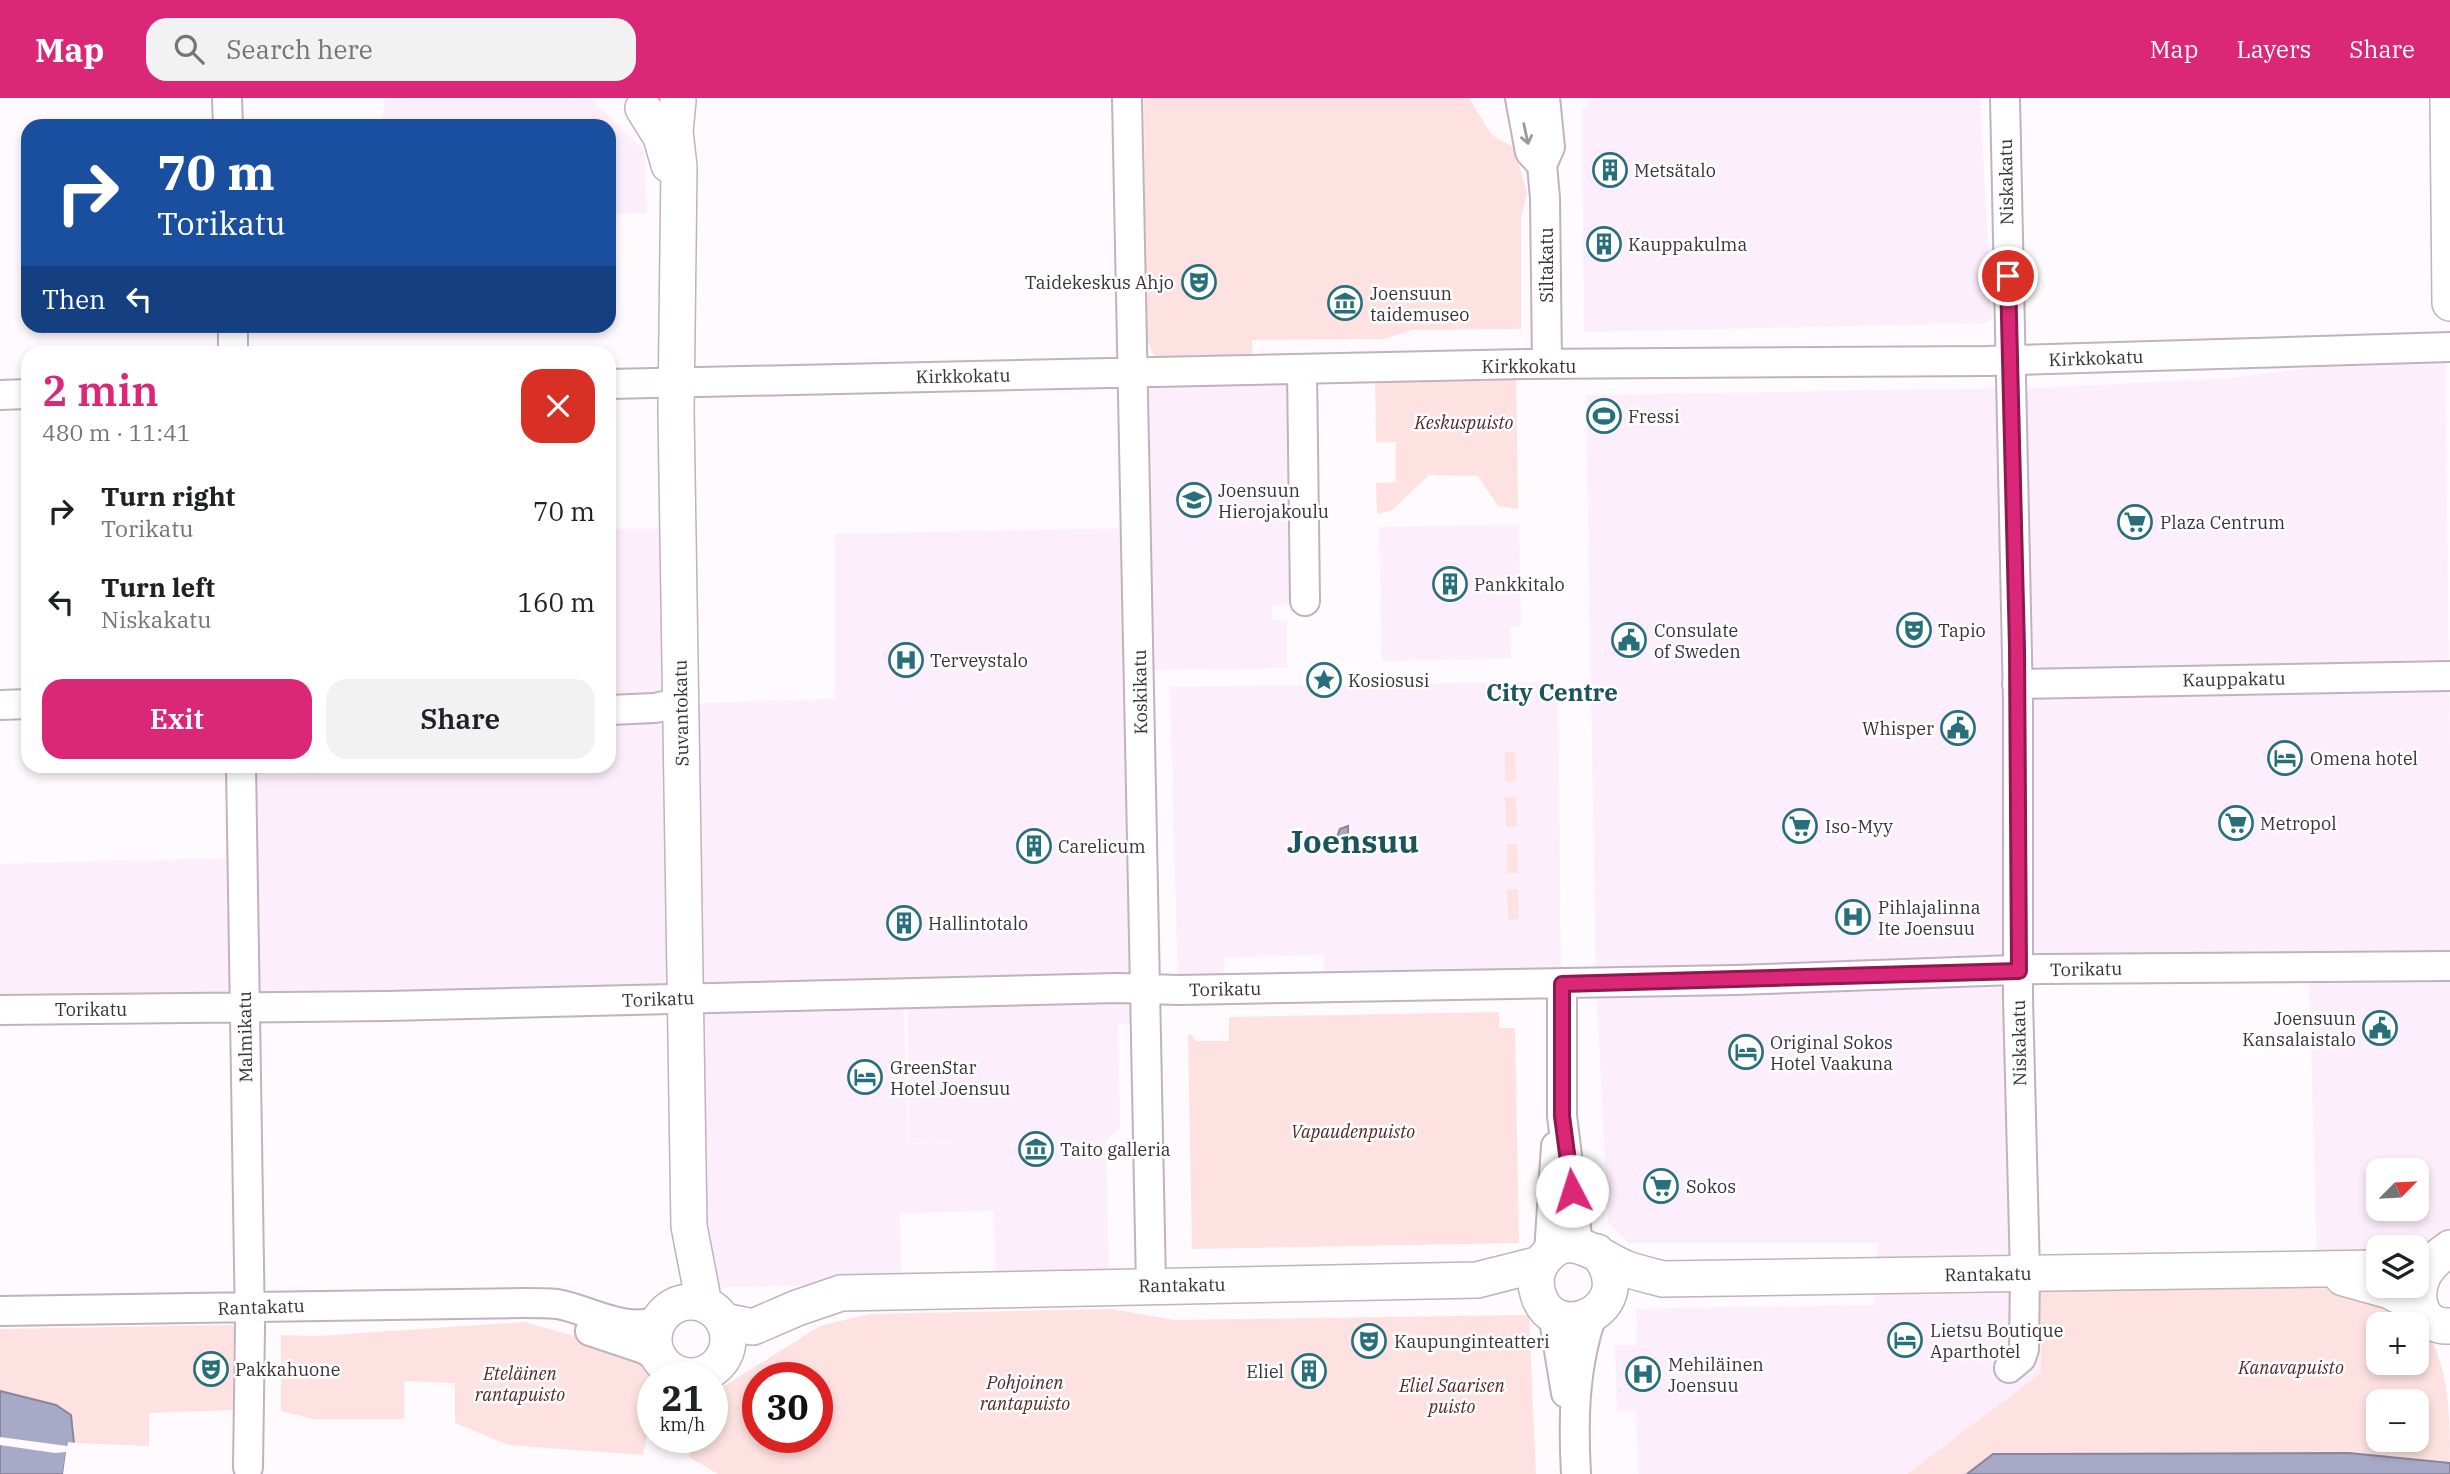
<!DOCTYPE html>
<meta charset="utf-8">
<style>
body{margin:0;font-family:"IBM Plex Serif",serif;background:#f2f2f2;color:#202124;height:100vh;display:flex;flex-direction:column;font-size:26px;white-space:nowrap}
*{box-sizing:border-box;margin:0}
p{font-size:23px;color:#757577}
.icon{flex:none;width:38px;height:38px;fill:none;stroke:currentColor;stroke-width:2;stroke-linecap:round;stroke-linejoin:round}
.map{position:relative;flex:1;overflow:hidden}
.sheet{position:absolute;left:21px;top:248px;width:595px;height:427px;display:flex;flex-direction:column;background:#fff;border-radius:21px;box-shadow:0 4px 10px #0003}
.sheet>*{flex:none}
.top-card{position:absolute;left:21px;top:21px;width:595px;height:214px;border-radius:21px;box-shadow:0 4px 10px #0003;background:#1a4fa0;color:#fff;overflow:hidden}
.needle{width:46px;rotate:66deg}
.controls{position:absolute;left:2366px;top:1060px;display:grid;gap:14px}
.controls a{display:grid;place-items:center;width:63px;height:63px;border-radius:14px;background:#fff;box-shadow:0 4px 10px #0003;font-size:35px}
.speed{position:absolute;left:637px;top:1264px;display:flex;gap:14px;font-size:35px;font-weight:700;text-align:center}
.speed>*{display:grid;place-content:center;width:91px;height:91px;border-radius:50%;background:#fff;box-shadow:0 4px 10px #0003;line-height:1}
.speed small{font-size:18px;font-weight:400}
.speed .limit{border:10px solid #d22;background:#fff;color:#111}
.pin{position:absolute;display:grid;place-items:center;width:60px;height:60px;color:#fff;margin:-30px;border:4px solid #fff;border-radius:50%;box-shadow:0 2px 7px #0007}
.me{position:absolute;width:77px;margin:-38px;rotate:355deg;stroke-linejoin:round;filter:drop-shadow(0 0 5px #0008)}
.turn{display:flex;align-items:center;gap:24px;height:147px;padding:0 21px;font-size:32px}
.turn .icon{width:91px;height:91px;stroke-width:2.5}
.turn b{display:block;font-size:49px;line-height:60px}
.then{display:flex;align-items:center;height:66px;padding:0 21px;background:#0003;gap:14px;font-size:26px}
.round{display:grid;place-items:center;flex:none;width:74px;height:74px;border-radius:21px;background:#f2f2f2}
.head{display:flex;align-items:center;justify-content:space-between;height:119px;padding:0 21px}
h1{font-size:42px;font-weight:600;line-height:52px;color:#db2777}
.button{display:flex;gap:14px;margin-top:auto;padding:14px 21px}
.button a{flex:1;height:80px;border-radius:21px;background:#db2777;color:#fff;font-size:28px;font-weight:600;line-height:80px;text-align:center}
.button a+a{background:#f2f2f2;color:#202124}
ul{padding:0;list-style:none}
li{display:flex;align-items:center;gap:21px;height:91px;padding:0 21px}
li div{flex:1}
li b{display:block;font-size:26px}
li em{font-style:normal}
header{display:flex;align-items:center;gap:42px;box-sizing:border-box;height:98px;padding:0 35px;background:#db2777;color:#fff}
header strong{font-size:33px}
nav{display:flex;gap:38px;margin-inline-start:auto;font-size:24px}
.search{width:490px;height:63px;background:#f2f2f2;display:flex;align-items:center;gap:18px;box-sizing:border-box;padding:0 24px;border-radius:21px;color:#757577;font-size:26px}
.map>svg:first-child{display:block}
</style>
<header>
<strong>Map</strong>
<div class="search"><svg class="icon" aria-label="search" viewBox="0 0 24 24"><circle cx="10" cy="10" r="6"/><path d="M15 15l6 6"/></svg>Search here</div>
<nav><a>Map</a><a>Layers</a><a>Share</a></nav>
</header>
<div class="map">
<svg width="2450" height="1376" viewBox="0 0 2450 1376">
<rect width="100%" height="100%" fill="#fefafd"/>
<!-- built -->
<path fill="#fceefa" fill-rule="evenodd" d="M590 0 644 53 647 115 609 116V28H383L384 1Z
M1595 0H1980L1992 220 1987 225 1584 234 1582 11Z
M2445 253 2450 660V1135L2417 1162V1150H2378V1164L2317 1166 2309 871 2027 876 2041 1275 1907 1376H1639L1636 1313H1617L1615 1247H1637L1636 1211 1875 1207 1878 1145H1629L1608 1125 1596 879 1586 297 2041 290 2230 280ZM2378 1073H2417V1111H2378Z
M1309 274 1311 505 1272 507 1273 522H1287V570L1136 572 1139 925 1118 926 1120 1031 1106 1042 1109 1179 996 1182 994 1113 900 1115 901 1185 693 1190 687 903 903 898 908 1046 971 1045H909L908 892 247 907 242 669 609 668V431L674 430 678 606 835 601V436L1136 430 1134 275Z
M1519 427 1521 528 1510 529 1511 560 1382 563 1379 429Z
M1558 584 1561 880 1325 884 1324 857 1224 859V885L1178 886 1170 589Z
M242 760 244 908 0 909V766Z"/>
<!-- green -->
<path fill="#fde2e1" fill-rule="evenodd" d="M1144 0H1469L1491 36 1514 50 1527 94 1521 121V231L1412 232 1384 241 1252 242V261L1154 258 1146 239Z
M1516 271 1518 411 1498 408 1478 378 1429 377 1391 413 1377 416 1376 385 1396 384V344H1376L1375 272Z
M1505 654H1515L1516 683 1505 684Z
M1505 699H1516L1517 729H1506Z
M1507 746H1517L1518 775H1507Z
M1518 791 1519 821 1508 822 1507 792Z
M1499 914V930H1515L1519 1145 1192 1151 1188 938 1191 936 1196 943H1229V919Z
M2318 1184C2338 1189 2392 1200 2406 1210 2450 1247 2450 1310 2450 1365L2349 1355 1993 1356 1967 1376H1907L2041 1275 2040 1189ZM2378 1227H2417V1265H2378ZM2378 1304H2417V1342H2378Z
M1111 1211 1174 1222 1529 1217 1536 1376H718L689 1359 694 1339H712V1301L724 1288 820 1228 869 1216ZM758 1279H817V1339H758Z
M524 1224 629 1253 646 1262 658 1279H653V1307L643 1357 508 1347 455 1325V1285L404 1283V1321H313L281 1313V1237L318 1238Z
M234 1227 233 1312 149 1315V1348L74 1345V1327L56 1307 0 1293V1231Z"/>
<!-- water -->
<path fill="#a8a9c7" stroke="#87869c" stroke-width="2" d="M1348 728V756L1340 752 1335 744 1340 731Z
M0 1293 56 1307 71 1317 74 1345H68L63 1376H0Z
M2349 1355 2450 1365V1376H1967L1993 1356Z"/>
<!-- pier -->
<path fill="#fefafd" d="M0 1339 67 1348 68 1344 78 1345 71 1348 67 1376H63L66 1354 55 1355 0 1347Z"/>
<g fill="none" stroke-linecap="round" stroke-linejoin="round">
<!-- minor casing -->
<g stroke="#c2b1bf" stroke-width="32">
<path id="minor" d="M227 0 228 28
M1127 0 1151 1188
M1520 0 1530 54 1542 67
M1545 0 1550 49 1542 67 1545 100 1547 266
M2005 0 2018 605V901L2025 1175 2024 1251 2021 1260 2009 1270
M233 228V256
M1302 271 1305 503
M609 286 1525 266 1986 263 2450 249
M0 297 28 296
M2017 586 2450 578
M0 607 28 606
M609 612 655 610 681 604
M241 668 250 1229 248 1369
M1562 885V1018L1578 1146
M0 912 387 908 1118 890 1178 892 1736 882 2042 871 2450 868
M1549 1155 1556 1048
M0 1213 523 1205C534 1205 546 1205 557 1206 588 1211 630 1238 660 1221
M1553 1216 1566 1295
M590 1233 644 1251 659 1260
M1576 1376C1573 1322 1574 1268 1592 1217"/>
</g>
<!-- major casing -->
<g stroke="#c2b1bf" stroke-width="38">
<path id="major" d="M2448 0 2450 205
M678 3 675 33 679 69 676 313 689 1128 704 1206
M643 10 661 39 669 67
M2450 1150C2440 1157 2429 1166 2423 1178 2413 1201 2421 1230 2450 1228
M1597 1154C1644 1211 1553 1250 1538 1196 1534 1183 1536 1171 1545 1160 1570 1129 1600 1161 1627 1171 1638 1175 1651 1178 1663 1181L2378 1170
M2343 1180 2390 1193 2420 1209
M654 1241a37 37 0 1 1 74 0a37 37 0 1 1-74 0Z
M723 1223 753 1229 797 1210 841 1195 1477 1182 1540 1166"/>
</g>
<!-- minor -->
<use href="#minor" stroke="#fff" stroke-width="28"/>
<!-- major -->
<use href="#major" stroke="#fff" stroke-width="35"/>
</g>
<!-- one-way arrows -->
<defs><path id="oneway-shaft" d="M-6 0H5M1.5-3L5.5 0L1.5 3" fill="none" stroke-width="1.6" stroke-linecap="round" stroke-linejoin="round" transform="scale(1.75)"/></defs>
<use stroke="#9c999c" href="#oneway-shaft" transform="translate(1526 36) rotate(78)"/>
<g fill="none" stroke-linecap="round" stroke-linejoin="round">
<!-- route casing -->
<g stroke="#8e194d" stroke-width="18">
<path id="route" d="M1572 1093 1562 1018V886L2019 873 2017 550 2008 178"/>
</g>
<!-- route -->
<use href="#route" stroke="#db2777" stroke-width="12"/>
</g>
<!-- icons -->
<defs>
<g id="building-ring" transform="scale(1.75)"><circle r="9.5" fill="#fff" stroke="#276f7a" stroke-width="1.5"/><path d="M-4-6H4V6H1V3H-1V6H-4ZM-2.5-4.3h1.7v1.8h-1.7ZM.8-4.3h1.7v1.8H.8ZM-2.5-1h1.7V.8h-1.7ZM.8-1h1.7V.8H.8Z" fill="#276f7a"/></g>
<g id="theatre-ring" transform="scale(1.75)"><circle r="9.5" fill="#fff" stroke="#276f7a" stroke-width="1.5"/><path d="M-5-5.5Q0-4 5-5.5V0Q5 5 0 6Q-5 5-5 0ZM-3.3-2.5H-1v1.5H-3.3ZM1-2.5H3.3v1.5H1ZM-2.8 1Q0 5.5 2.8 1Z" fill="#276f7a"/></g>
<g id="museum-ring" transform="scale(1.75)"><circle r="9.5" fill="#fff" stroke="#276f7a" stroke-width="1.5"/><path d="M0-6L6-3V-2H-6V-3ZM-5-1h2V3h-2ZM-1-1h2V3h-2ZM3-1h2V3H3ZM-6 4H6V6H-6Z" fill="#276f7a"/></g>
<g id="stadium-ring" transform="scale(1.75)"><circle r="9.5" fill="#fff" stroke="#276f7a" stroke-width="1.5"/><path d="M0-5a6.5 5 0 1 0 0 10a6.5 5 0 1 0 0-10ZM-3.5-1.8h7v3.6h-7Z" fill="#276f7a"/></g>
<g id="university-ring" transform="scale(1.75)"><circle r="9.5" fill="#fff" stroke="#276f7a" stroke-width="1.5"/><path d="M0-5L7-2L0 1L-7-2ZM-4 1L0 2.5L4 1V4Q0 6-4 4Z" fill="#276f7a"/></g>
<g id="supermarket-ring" transform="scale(1.75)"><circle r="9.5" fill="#fff" stroke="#276f7a" stroke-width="1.5"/><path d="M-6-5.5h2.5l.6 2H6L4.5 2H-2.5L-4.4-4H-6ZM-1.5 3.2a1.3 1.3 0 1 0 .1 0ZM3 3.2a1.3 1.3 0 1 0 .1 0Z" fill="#276f7a"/></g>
<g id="civic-ring" transform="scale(1.75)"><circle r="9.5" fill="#fff" stroke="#276f7a" stroke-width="1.5"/><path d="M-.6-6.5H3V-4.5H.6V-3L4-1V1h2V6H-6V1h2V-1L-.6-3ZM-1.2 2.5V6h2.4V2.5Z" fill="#276f7a"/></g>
<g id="hospital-ring" transform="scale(1.75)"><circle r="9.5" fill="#fff" stroke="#276f7a" stroke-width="1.5"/><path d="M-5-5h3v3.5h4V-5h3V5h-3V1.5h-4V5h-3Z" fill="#276f7a"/></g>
<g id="sight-ring" transform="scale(1.75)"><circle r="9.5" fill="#fff" stroke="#276f7a" stroke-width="1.5"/><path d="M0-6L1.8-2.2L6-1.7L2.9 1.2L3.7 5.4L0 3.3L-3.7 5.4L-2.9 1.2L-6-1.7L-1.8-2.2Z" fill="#276f7a"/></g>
<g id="hotel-ring" transform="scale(1.75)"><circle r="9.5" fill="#fff" stroke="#276f7a" stroke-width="1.5"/><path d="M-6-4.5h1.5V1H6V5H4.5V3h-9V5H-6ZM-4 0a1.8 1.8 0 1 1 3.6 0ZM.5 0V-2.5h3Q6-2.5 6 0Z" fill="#276f7a"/></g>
</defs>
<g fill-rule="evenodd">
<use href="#building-ring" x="1610" y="72"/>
<use href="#building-ring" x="1604" y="146"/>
<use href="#theatre-ring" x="1199" y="184"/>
<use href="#museum-ring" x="1345" y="205"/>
<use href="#stadium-ring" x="1604" y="318"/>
<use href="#university-ring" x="1194" y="402"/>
<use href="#supermarket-ring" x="2135" y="424"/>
<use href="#building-ring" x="1450" y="486"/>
<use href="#theatre-ring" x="1914" y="532"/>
<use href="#civic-ring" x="1629" y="542"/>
<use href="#hospital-ring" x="906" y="562"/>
<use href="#sight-ring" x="1324" y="582"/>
<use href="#civic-ring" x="1958" y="630"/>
<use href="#hotel-ring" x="2285" y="660"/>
<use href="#supermarket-ring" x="2236" y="725"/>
<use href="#supermarket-ring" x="1800" y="728"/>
<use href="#building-ring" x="1034" y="748"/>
<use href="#hospital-ring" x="1853" y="819"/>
<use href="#building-ring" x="904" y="825"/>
<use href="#civic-ring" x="2380" y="930"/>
<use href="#hotel-ring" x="1746" y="954"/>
<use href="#hotel-ring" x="865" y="979"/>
<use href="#museum-ring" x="1036" y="1051"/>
<use href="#supermarket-ring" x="1661" y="1088"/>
<use href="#hotel-ring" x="1905" y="1242"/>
<use href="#theatre-ring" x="1369" y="1243"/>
<use href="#theatre-ring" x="211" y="1271"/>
<use href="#building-ring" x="1309" y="1273"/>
<use href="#hospital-ring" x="1643" y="1276"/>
</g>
<g text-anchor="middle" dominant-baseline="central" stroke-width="5" stroke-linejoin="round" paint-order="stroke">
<!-- poi labels -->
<g font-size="18" fill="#393338" stroke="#fff" text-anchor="start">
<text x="1634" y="72">Metsätalo</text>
<text x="1628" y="146">Kauppakulma</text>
<text x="1174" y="184" text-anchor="end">Taidekeskus Ahjo</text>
<text x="1370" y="195">Joensuun<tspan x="1370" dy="21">taidemuseo</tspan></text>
<text x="1628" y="318">Fressi</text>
<text x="1218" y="392">Joensuun<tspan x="1218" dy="21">Hierojakoulu</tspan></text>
<text x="2160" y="424">Plaza Centrum</text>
<text x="1474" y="486">Pankkitalo</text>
<text x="1654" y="532">Consulate<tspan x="1654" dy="21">of Sweden</tspan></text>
<text x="1938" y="532">Tapio</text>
<text x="930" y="562">Terveystalo</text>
<text x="1348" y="582">Kosiosusi</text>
<text x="1934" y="630" text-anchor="end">Whisper</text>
<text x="2310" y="660">Omena hotel</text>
<text x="2260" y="725">Metropol</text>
<text x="1825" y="728">Iso-Myy</text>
<text x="1058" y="748">Carelicum</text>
<text x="1878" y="809">Pihlajalinna<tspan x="1878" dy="21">Ite Joensuu</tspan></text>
<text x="928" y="825">Hallintotalo</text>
<text x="2356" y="920" text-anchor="end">Joensuun<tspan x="2356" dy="21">Kansalaistalo</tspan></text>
<text x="1770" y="944">Original Sokos<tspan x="1770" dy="21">Hotel Vaakuna</tspan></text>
<text x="890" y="969">GreenStar<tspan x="890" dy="21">Hotel Joensuu</tspan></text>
<text x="1060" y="1051">Taito galleria</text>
<text x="1686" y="1088">Sokos</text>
<text x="1930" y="1232">Lietsu Boutique<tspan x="1930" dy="21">Aparthotel</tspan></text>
<text x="1394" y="1243">Kaupunginteatteri</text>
<text x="1668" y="1266">Mehiläinen<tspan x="1668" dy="21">Joensuu</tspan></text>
<text x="235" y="1271">Pakkahuone</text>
<text x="1284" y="1273" text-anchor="end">Eliel</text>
</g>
<!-- street labels -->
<g font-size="18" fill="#393338" stroke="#fff">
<text transform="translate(2006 84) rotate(-91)">Niskakatu</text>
<text transform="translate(1546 167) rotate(-90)">Siltakatu</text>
<text transform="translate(2096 260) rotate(-2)">Kirkkokatu</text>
<text x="1529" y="268">Kirkkokatu</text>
<text transform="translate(963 278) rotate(-1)">Kirkkokatu</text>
<text transform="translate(2234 581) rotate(-1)">Kauppakatu</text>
<text transform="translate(1140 594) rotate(-91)">Koskikatu</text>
<text transform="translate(681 615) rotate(-91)">Suvantokatu</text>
<text transform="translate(2086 871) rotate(-1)">Torikatu</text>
<text transform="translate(1225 891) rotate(-1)">Torikatu</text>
<text transform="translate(658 901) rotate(-2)">Torikatu</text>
<text x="91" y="911">Torikatu</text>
<text transform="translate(245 939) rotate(-91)">Malmikatu</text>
<text transform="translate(2019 945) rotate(-91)">Niskakatu</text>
<text transform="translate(1988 1176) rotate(-1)">Rantakatu</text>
<text transform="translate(1182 1187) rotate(-1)">Rantakatu</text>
<text transform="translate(261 1209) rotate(-2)">Rantakatu</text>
</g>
<!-- park labels -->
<g font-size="18" font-style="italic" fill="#572628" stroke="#fff">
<text x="1464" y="324">Keskuspuisto</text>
<text x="1353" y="1033">Vapaudenpuisto</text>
<text x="2291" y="1269">Kanavapuisto</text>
<text x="520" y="1275">Eteläinen<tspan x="520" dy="21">rantapuisto</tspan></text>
<text x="1025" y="1284">Pohjoinen<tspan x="1025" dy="21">rantapuisto</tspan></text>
<text x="1452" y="1287">Eliel Saarisen<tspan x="1452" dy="21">puisto</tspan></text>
</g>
<!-- district labels -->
<g font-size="24" font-weight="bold" fill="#1b545d" stroke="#fff">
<text x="1552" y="594">City Centre</text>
</g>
<!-- town labels -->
<g font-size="32" font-weight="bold" fill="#1b545d" stroke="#fff">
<text x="1353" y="743">Joensuu</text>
</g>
</g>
</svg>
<div class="controls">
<a><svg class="needle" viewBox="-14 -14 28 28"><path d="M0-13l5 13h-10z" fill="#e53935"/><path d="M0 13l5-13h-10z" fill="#757577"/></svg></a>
<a><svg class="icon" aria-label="layers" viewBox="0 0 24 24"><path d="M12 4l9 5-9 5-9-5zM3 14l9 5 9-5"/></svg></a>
<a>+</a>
<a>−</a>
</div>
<div class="speed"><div>21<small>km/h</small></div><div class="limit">30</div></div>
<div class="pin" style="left:2008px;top:178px;background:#d93025"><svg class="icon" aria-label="arrive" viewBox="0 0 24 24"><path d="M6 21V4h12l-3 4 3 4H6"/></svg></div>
<svg class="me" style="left:1572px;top:1093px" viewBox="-20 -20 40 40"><circle r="19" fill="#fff"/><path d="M0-13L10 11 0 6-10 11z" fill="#db2777"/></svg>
<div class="top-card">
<div class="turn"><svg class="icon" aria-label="right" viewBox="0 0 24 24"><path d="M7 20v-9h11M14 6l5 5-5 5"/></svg><div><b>70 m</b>Torikatu</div></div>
<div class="then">Then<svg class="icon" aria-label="left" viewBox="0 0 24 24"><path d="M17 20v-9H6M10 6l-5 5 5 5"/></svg></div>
</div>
<section class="sheet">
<div class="head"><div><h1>2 min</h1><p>480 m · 11:41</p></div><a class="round" style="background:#d93025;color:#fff"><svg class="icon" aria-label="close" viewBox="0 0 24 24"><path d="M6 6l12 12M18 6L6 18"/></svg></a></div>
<ul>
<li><svg class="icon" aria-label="right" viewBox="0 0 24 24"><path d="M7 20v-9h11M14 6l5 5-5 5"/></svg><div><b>Turn right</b><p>Torikatu</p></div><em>70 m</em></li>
<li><svg class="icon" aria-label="left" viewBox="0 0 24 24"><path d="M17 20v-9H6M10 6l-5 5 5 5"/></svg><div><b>Turn left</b><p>Niskakatu</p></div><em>160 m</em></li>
</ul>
<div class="button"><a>Exit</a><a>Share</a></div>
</section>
</div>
